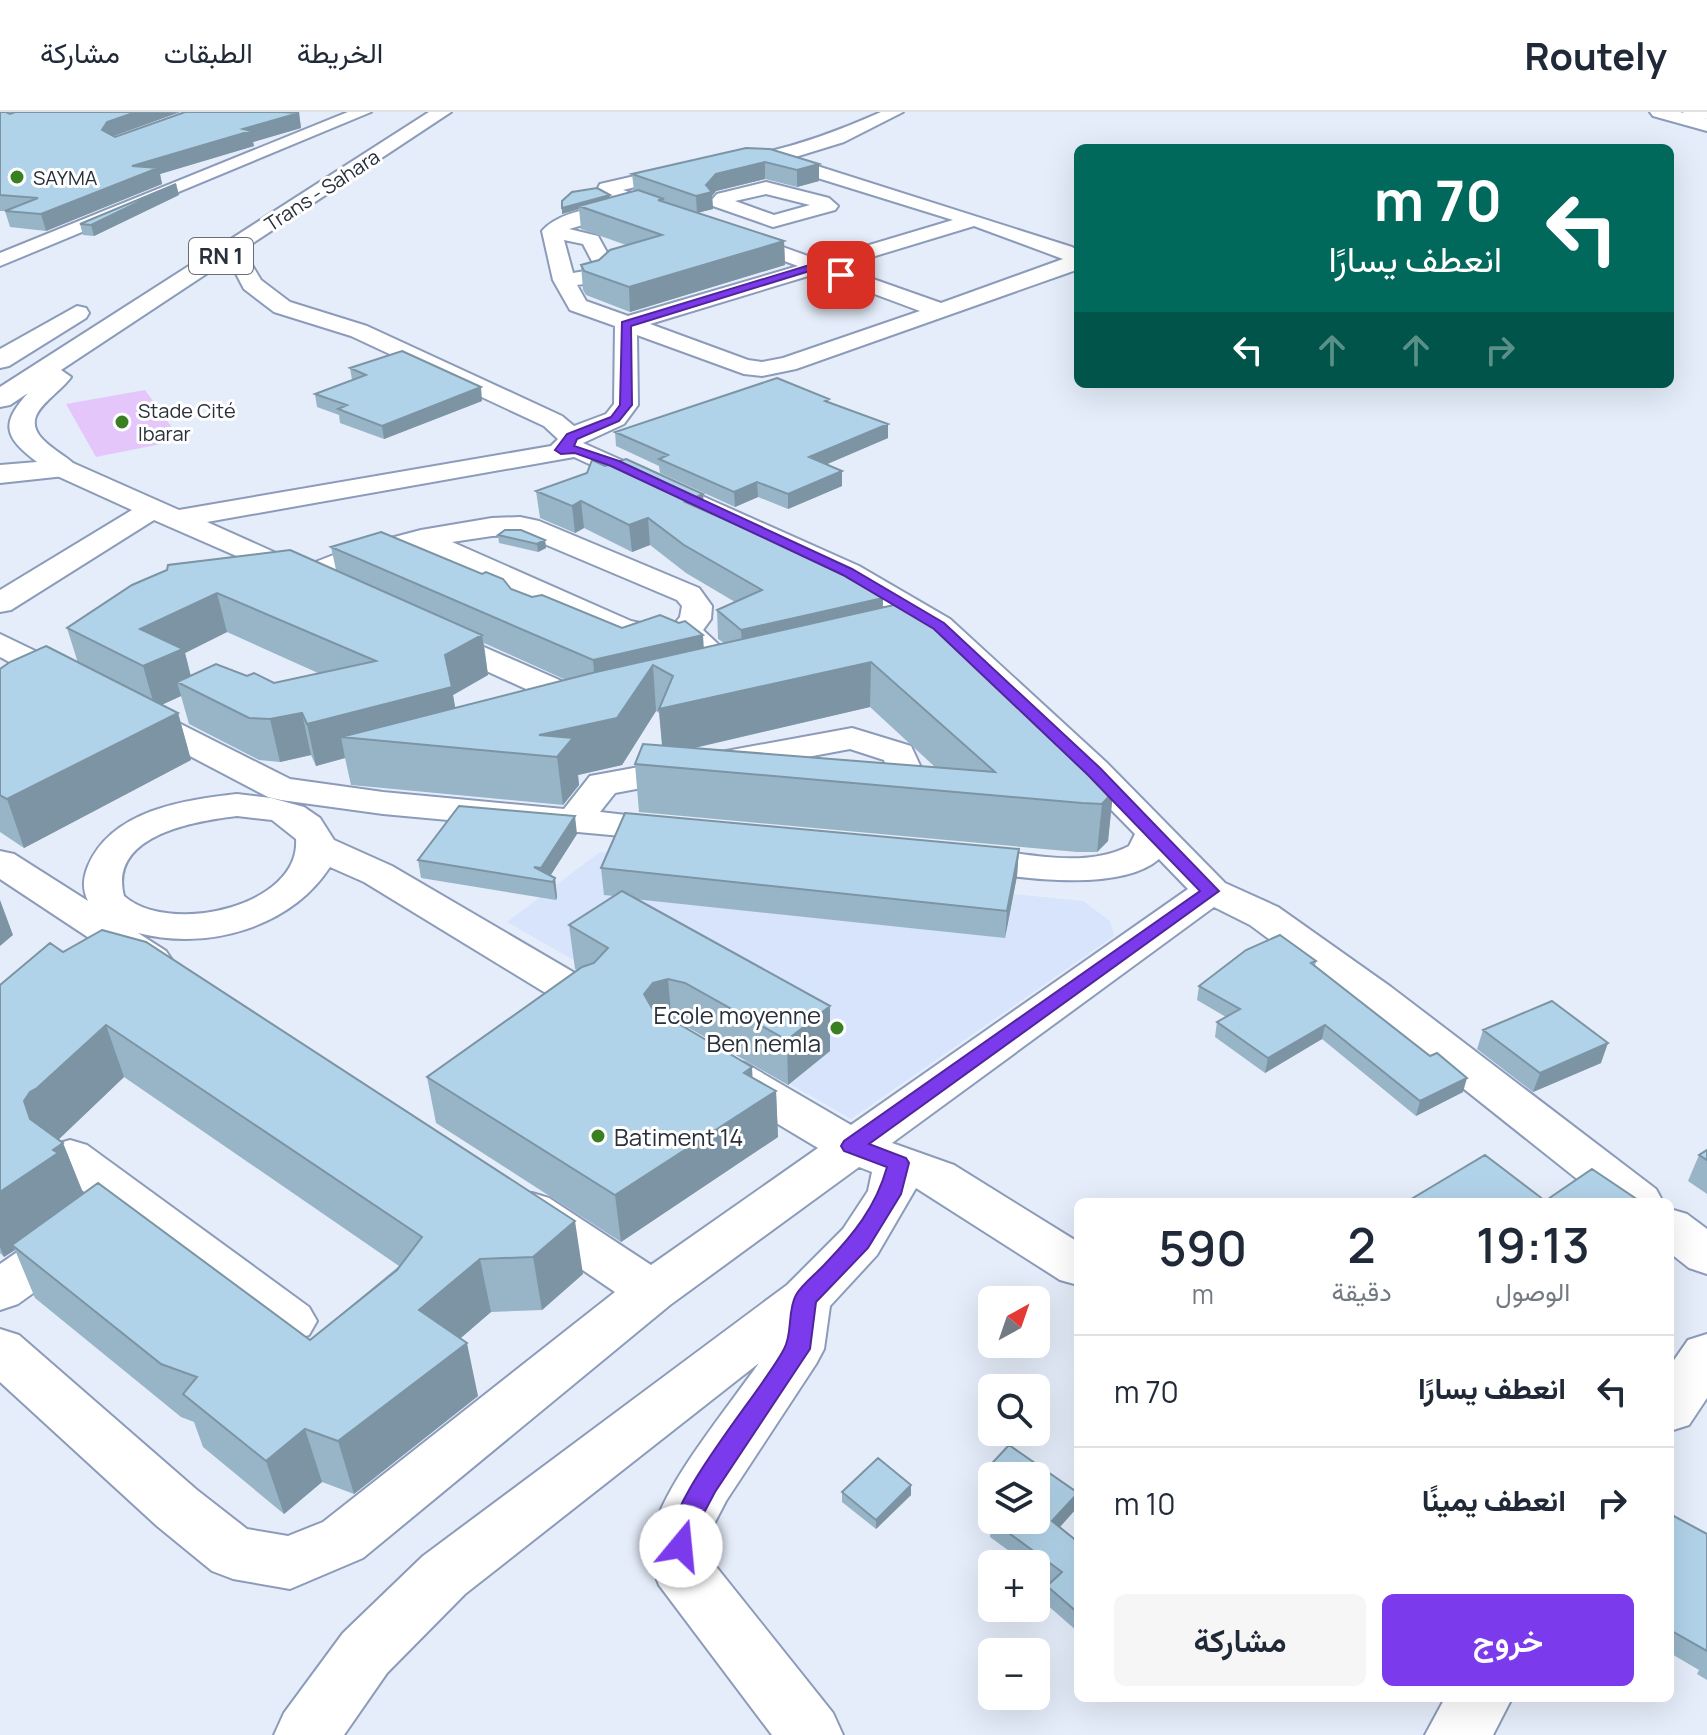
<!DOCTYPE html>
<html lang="ar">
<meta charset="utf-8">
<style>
body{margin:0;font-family:Manrope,Vazirmatn,sans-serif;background:#f6f6f7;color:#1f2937;direction:rtl;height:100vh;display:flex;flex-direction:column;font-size:30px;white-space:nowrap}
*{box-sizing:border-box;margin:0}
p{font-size:26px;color:#747a83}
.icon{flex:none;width:44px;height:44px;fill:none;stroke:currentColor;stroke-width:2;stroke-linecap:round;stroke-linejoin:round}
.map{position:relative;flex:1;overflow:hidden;direction:ltr}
.details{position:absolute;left:1074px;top:1086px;width:600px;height:504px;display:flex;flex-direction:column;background:#fff;border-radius:12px;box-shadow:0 8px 32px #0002;direction:rtl}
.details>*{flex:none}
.hud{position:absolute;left:1074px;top:32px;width:600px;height:244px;border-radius:12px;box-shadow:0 8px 32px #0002;direction:rtl;background:#00695c;color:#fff;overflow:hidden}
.needle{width:52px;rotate:40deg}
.fabs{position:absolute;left:978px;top:1174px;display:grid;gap:16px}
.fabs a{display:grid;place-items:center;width:72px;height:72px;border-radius:12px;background:#fff;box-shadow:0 8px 32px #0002;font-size:40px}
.pin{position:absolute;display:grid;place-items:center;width:68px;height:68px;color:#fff;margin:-34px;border-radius:16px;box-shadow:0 4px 12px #0006}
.me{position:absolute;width:88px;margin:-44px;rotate:17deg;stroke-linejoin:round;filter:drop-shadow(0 0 6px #0008)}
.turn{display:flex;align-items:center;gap:28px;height:168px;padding:0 40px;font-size:36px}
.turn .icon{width:104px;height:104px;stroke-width:2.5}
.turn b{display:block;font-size:56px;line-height:68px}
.lanes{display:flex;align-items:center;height:76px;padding:0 40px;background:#0003;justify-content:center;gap:40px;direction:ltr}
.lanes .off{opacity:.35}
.eta{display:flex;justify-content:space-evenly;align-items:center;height:136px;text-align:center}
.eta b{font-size:48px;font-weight:600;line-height:56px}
.action{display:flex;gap:16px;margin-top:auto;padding:16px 40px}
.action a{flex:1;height:92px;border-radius:12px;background:#7c3aed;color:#fff;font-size:32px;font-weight:600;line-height:92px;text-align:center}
.action a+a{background:#f6f6f7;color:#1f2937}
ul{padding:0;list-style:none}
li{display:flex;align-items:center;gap:24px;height:112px;padding:0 40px;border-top:2px solid #e0e1e3}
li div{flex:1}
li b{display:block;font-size:30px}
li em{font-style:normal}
header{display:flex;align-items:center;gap:48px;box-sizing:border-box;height:112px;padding:0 40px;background:#fff;border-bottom:2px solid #e0e1e3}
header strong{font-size:38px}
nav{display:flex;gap:44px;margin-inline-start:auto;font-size:28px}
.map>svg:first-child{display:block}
</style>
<header>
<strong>Routely</strong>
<nav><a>الخريطة</a><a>الطبقات</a><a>مشاركة</a></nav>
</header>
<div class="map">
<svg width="1707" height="1623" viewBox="0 0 1707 1623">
<rect width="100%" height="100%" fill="#e5edfa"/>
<!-- built -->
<path fill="#d7e4fb" d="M600 740 1083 789 1110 809 1114 824 851 1007 507 810Z"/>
<!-- green -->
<path fill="#e5c6fb" d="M145 278 181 328 96 345 66 292Z"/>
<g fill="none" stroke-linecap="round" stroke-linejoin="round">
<!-- minor casing -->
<g stroke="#8b9bb9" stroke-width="4">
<path id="minor" d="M348 0H371L0 154V141Z
M881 0H903L844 30 792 46 1072 135 1078 139 1076 158 796 257 762 264 744 262 637 223 638 293 624 312 583 331 859 454 950 507 1107 651 1225 771 1278 795 1391 875 1656 1077 1663 1090H1606L1361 895 1250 813 1214 795 892 1031 954 1053 1078 1130V1173L1060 1168 916 1076 877 1143 830 1194 824 1237 816 1252 726 1389 712 1416 710 1447 833 1601 843 1623H772L659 1473C651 1454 649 1433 655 1413 670 1365 729 1294 759 1251L465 1482 387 1561 344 1623H274L284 1601 343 1521 423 1444 787 1173 843 1117 868 1079 872 1060 859 1055 670 1193 363 1446 290 1477 233 1467 212 1459 157 1414 0 1270V1217L19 1223 197 1378 247 1417 288 1424 323 1410 615 1180 515 1112 508 1099 515 1086 532 1081 549 1086 651 1153 818 1036 713 973 707 962 713 951 729 947 745 951 851 1013 1188 777 1159 747C1118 783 1001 765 952 753L946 745 952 737 965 734C1015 739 1082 759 1129 734L1135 722 1081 667 928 521 837 466 574 345 207 410 305 454 349 437 421 418 492 406 520 405 539 409 699 476 712 494 711 507 703 518 736 549 731 556C707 562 683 538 669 519L680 505 682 494 677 488 523 423 492 424 452 430 631 509 645 512 650 519 645 526 634 528 612 524 419 437 370 450 305 474 154 408 11 498 0 500V478L132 398 55 363 51 357 55 351H73L179 398 551 334 558 327 544 314 351 224 274 200 244 177 223 137 226 133H240L261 168 290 190 367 214 562 304 574 314 606 302 614 292 615 214 570 198 553 168 542 119C559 99 597 96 621 90L601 83 598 76 600 72 687 52 693 53 696 57 693 61 623 78 677 97 680 101 677 105 670 107 639 97 569 117 598 124 615 155 599 170 577 173 586 189 628 204 798 154 727 128 724 124 727 120H741L819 148 953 108 763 49 760 45 763 41C805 31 841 18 881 0ZM974 114 1063 147 941 191 839 155ZM564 128 583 132 594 153 585 159 573 161ZM818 161 920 199 783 246 762 250 748 248 650 212Z
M1683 0H1707V7L1685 3Z
M766 70 829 86 838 94 835 98 773 115 713 94 710 90 717 82ZM766 82 810 93 774 103 735 89Z
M436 514 605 588 610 595 605 602 593 605 581 602 425 531 420 524 425 517Z
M0 522 83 562 87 569 83 576C55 583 24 557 0 545Z
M139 594 151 597 290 667 383 680 564 697 590 664 852 616 911 634 929 673 924 681 911 684 865 678 860 670 865 662 888 660 884 648 850 637 615 681 600 700 688 710 694 718 688 726 675 729 383 702 281 688 268 685 127 611 122 604 127 597Z
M237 682 271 686 304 695 320 706 334 728 392 754 597 874 603 884 597 894 582 898 567 894 364 770 330 755C290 816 207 839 138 821L166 839 172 848 166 857 151 861 136 857 0 767V739L14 742 88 789C82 777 83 766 88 754 112 698 184 688 237 682ZM237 704 272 708 296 727C301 795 168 824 124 784 108 723 195 709 237 704Z
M70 1028 87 1033 309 1195 317 1209 309 1223 291 1229 273 1223 128 1113 18 1192 0 1198V1152L94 1087 53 1057 47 1045 53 1033Z
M1670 1097 1687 1102 1707 1117V1162L1689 1156 1670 1141Z
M1707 1222V1286L1689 1313 1670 1319V1254L1688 1228Z
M1445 1586H1512L1493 1623H1425Z"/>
</g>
<!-- major casing -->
<g stroke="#8b9bb9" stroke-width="4">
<path id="major" d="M1650 0H1680L1707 7V19L1653 4Z"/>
</g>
<!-- highway casing -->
<g stroke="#8b9bb9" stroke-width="4">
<path id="highway" d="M429 0H451L61 258 71 265C62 278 42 290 36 304 27 328 68 342 79 357L74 363 0 371V353L37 350C4 325 0 312 28 281L10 293 0 295V275Z
M77 194 86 196 89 201 86 206 9 254 0 256V237Z"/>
</g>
<!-- minor -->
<use href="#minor" fill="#fff" fill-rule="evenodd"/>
<!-- major -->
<use href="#major" fill="#fff" fill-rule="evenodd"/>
<!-- highway -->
<use href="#highway" fill="#fff" fill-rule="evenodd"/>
</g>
<!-- wall -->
<path fill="#98b5c8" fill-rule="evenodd" d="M0 0H180L114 24 115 25 299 1 301 16 253 30 254 34 160 62 162 72 46 119 10 115 5 99H0Z
M746 36 819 52V69L797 75 765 67 716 79 712 84 713 97 697 101 784 129 785 153 630 200 586 183 583 178 581 153 599 148 626 133 581 117 579 97 562 102V89L610 85 634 79 632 62Z
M176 72 179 83 94 124 83 123 80 112Z
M350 256 482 289 384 327 340 311 339 303 317 295 315 282 352 268Z
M829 290 888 312V326L826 352 842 359V374L788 397 758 385 735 395 660 361 659 354 616 334 615 320Z
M605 354 703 382 704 398 883 486V495L1113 680 1108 729 1097 740H1077L639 700 635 652 662 633 659 601 656 599 622 653 578 663 579 673 563 693 351 673 345 646 316 654 311 643 280 650 259 648 189 612 181 584 161 593 178 601 191 648 24 736 0 720V557L78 551 67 516 132 473 336 458 331 435 511 477 532 485 622 516 703 523V536L724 531 718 527 717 498 735 490 686 461 650 433 632 440 584 416 575 421 540 406 536 379ZM227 520 318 561 274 571 247 564H191L185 541ZM484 531 566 568 455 596 453 583 488 563ZM870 595 935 655 695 636Z
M498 423 545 428 546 436 538 440 499 431Z
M577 722 550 764 555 766 557 785 556 788 421 766 418 748Z
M1019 737 1017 764 1005 826 634 787 830 894V939L788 973 689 916 684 915 752 966 776 979 778 1025 621 1130 436 1011 427 965 577 858 575 857 569 813 614 784 604 783 601 756Z
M63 840 583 1162 542 1198 491 1200 460 1226 478 1284 354 1382 322 1370 284 1402 203 1335 194 1310 181 1305 35 1186 15 1138 4 1145 0 1141V873ZM124 965 399 1154 310 1228 83 1082 63 1031 59 1027Z
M1316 849 1315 854 1463 980 1416 1004 1322 927 1265 961 1215 925 1217 910 1226 905 1197 888 1199 874Z
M1483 918 1601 951 1533 980 1477 937Z
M1707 1038V1082L1688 1069 1699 1043Z
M1009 1333 1078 1381 1075 1398 1060 1415 1078 1430V1520L1045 1491 1047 1474 1051 1470 1036 1459V1452H1027L990 1425 992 1407V1408H1036V1364H992V1390L979 1381 980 1364Z
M911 1373V1383L876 1417 842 1390V1380Z
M1670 1402 1707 1422V1568L1697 1562 1699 1558 1670 1541Z"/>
<!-- shaded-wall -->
<path fill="#7c94a3" d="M136 0H180L111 25 102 18 107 10Z
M299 1 301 16 253 30 254 34 160 62 162 72 46 119 41 102 132 54 243 17Z
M765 50V67L716 79 712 84 713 97 697 101 696 84 716 62Z
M819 52V69L797 75V58Z
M176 72 179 83 94 124 91 113Z
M610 83V89L579 94V97L562 102V96Z
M784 129 785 153 630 200 629 175Z
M481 275 482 289 384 327 382 314Z
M888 312V326L809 360V345Z
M842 359V374L788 397V382Z
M757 370 758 385 735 395 734 380Z
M703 382 705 409 685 390Z
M581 389 584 416 575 421 572 394Z
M648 406 650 433 632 440 629 413Z
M545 428 546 436 538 440 537 432Z
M217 481 227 520 185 541 194 578 177 570 181 584 155 596 143 554 140 517Z
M883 486 882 515 743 547 741 518Z
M482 523 488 563 453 583 459 617 341 625 345 646 316 654 307 612 445 543Z
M703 523 705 555 653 553 656 599 622 653 578 663 579 673 563 693 557 645 539 623 596 581 593 548Z
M871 550 870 595 663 643 659 597Z
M178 601 191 648 24 736 7 687Z
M302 601 311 643 280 650 270 607Z
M1113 680 1108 729 1097 740 1102 692Z
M575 704 577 722 547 769 542 768 541 756Z
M1019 737 1017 764 1005 826 1007 799Z
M555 766 557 785 556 788 553 770Z
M0 788 13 823 0 834Z
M668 867 672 912 649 927 644 882 653 871Z
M830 894V939L788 973 787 928Z
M106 913 124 965 57 1029 53 1038 63 1031 84 1083 12 1133 15 1138 4 1145 0 1135V1080L24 989 30 980Z
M1325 913 1322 927 1265 961 1268 946Z
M1608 931 1601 951 1533 980 1540 961Z
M752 955 754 993 776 979 778 1025 621 1130 615 1083Z
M1467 966 1463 980 1416 1004 1420 989Z
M575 1109 583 1162 542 1198 533 1145Z
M480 1147 491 1200 432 1251 419 1198Z
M467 1231 478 1284 354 1382 338 1329Z
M305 1317 322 1370 284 1402 266 1349Z
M911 1373V1383L876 1417V1408Z
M1078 1381 1075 1398 1050 1426 1052 1409Z"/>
<!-- building -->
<path fill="#b1d3e9" stroke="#7c94a3" stroke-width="2" d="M0 0H6L10 2 15 0H136L107 10 102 18 115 25 185 0H283L299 1 243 17 251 19 132 54 158 56 41 102 5 99 38 86 0 83Z
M746 36 770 37 819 52 797 58 765 50 716 62 706 73 712 80 696 84 632 62Z
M176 72 91 113 80 112Z
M597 76 610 83 562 96V89L572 80Z
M638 78 664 87 658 88 784 129 629 175 584 159 581 153 599 148 610 138 662 123 579 94Z
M402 239 481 275 382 314 338 297 347 293 315 282 366 263 350 256Z
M777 266 829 287 825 289 888 312 809 345 842 359 788 382 757 370 734 380 659 347 668 343 615 320Z
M626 347 703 382 685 390 782 433 787 431 883 486 741 518 717 498 762 478 684 433 648 406 629 413 581 389 572 394 536 379 587 361 592 348 605 354Z
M505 418H521L545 428 537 432 498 423Z
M381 420 482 462 486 460 503 467 511 477 532 485 542 483 622 516 660 503 679 511 685 509 703 523 593 548 331 435Z
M290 438 482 523 445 543 452 575 307 612 302 601 270 607 249 606 177 570 216 552 247 564 254 561 274 571 376 549 217 481 140 517 183 537 143 554 67 516 132 473 167 458 168 453Z
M898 492 916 499 1113 680 1102 692 1082 691 635 652 643 632 995 660 871 550 659 597 673 564 653 553 617 606 539 623 573 626 557 645 341 625 596 560Z
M46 534 178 601 7 687 0 683V557L10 550Z
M459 694 575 704 541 756 534 755 555 766 553 770 418 748Z
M625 701 1019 737 1007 799 601 756Z
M622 779 830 894 787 928 685 871 668 867 653 871 644 882 652 896 752 955 744 961 776 979 615 1083 427 965 582 855 594 851 608 836 569 813Z
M102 818 146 830 575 1109 533 1145 480 1147 419 1198 467 1231 338 1329 305 1317 266 1349 183 1282 197 1265 161 1252 12 1133 98 1071 310 1228 397 1158 422 1125 106 913 37 976 30 980 24 989 30 1007 63 1031 53 1038 58 1041 0 1080V873L50 831 63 840Z
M1280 823 1316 849 1311 851 1430 944 1437 941 1467 966 1420 989 1325 913 1268 946 1217 910 1240 897 1199 874 1246 838Z
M1552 889 1608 931 1540 961 1483 918Z
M1707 1038V1048L1699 1043Z
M1485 1043 1544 1088 1540 1090 1408 1089Z
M1592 1057 1641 1090H1552L1548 1087Z
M1009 1333 1078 1381 1052 1409 1078 1430V1501L1047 1474 1062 1460 991 1408 992 1407V1408H1036V1364H992V1372L980 1364Z
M878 1346 911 1373 876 1408 842 1380Z
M1670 1402 1707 1422V1539L1670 1518Z"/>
<!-- route -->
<path fill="#7c3aed" stroke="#51269a" stroke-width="2" d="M816 151 846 163 841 165 816 157 631 214 632 293 619 309 577 327 574 334 619 349 852 457 944 511 1100 656 1219 779 869 1032 906 1046 909 1051 901 1082 868 1136 816 1190 810 1237 715 1380 696 1416 691 1442 681 1446 672 1442C653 1401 763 1279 784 1237 793 1221 787 1199 796 1183 802 1172 816 1162 825 1152 853 1123 876 1095 887 1055L844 1039 841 1034 844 1029 1200 779 1088 663 934 517 843 463 611 354 575 341 561 342 555 338 567 322 611 305 620 293 622 210Z"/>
<!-- markers -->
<g fill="#3b7f23" stroke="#fff" stroke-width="3">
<circle cx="17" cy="65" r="8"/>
<circle cx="122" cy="310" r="8"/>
<circle cx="837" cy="916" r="8"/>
<circle cx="598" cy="1024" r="8"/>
</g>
<g text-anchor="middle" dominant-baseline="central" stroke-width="6" stroke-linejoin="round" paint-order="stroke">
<!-- far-poi labels -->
<g font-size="20" fill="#29303c" stroke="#fff" text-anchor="start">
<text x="33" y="65">SAYMA</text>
<text x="138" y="298">Stade Cité<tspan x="138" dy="23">Ibarar</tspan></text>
</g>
<!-- far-street labels -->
<g font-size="20" fill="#29303c" stroke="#fff">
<text transform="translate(322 78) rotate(-33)">Trans - Sahara</text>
</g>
<!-- shield labels -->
<rect fill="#fff" stroke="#696e76" stroke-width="2" x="189" y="126" width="64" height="36" rx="6"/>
<g font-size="22" font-weight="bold" fill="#29303c">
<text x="221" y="144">RN 1</text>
</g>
<!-- poi labels -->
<g font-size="24" fill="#29303c" stroke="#fff" text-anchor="end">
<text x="821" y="902">Ecole moyenne<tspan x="821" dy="28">Ben nemla</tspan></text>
<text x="614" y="1024" text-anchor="start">Batiment 14</text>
</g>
</g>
</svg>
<div class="fabs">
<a><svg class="needle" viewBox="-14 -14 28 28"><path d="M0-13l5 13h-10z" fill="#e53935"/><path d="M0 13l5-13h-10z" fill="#747a83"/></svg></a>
<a><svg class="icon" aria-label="search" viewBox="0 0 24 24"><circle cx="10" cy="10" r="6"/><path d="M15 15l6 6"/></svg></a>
<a><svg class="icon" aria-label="layers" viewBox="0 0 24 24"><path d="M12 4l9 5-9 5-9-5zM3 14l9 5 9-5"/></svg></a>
<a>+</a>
<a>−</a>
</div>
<div class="pin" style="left:841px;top:163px;background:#d93025"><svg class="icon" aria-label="arrive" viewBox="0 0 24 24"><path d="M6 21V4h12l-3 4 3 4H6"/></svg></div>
<svg class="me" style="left:681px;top:1434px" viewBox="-20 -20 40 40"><circle r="19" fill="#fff"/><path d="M0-13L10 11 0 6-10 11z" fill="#7c3aed"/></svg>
<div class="hud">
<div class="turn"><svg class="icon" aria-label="left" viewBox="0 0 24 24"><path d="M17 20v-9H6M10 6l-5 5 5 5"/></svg><div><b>70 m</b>انعطف يسارًا</div></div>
<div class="lanes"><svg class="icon" aria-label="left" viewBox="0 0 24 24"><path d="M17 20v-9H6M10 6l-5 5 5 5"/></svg><svg class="icon off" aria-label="ahead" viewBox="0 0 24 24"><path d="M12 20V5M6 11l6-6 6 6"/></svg><svg class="icon off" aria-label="ahead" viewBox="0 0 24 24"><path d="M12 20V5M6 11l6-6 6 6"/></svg><svg class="icon off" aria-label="right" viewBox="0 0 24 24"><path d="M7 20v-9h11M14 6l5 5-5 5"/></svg></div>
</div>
<section class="details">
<div class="eta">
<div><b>19:13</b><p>الوصول</p></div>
<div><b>2</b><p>دقيقة</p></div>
<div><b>590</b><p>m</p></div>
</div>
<ul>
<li><svg class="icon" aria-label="left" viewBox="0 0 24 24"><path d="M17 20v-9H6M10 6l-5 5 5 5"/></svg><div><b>انعطف يسارًا</b></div><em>70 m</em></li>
<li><svg class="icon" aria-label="right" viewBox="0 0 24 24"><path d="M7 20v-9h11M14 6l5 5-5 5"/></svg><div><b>انعطف يمينًا</b></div><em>10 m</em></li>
</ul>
<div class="action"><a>خروج</a><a>مشاركة</a></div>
</section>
</div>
